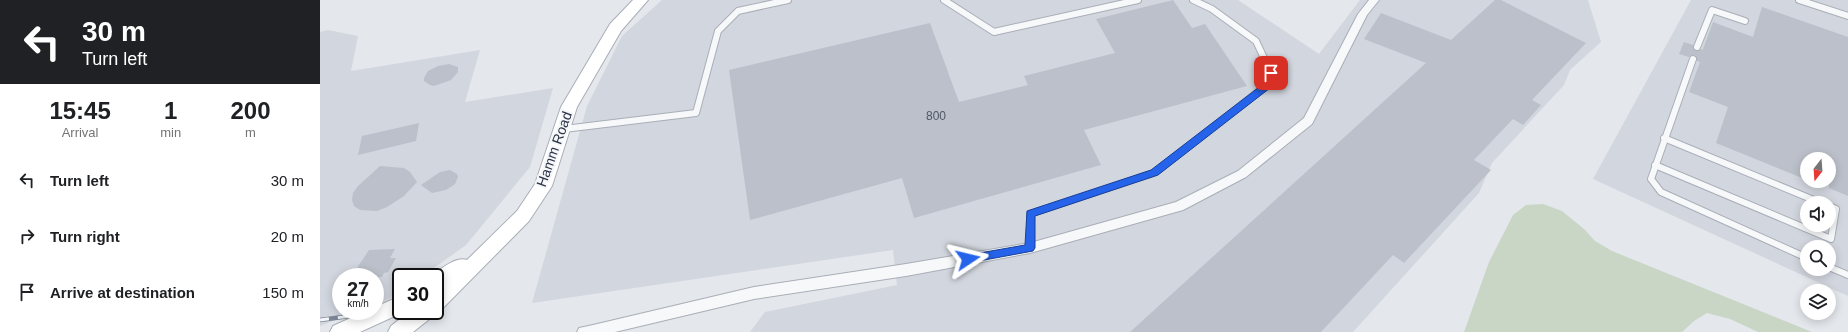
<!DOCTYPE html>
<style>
body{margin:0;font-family:Arial,sans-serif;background:#f2f2f2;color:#202124;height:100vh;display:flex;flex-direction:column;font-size:15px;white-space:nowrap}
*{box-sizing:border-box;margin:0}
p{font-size:13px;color:#757577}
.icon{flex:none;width:22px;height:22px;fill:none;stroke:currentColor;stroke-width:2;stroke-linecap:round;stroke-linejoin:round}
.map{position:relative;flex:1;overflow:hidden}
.side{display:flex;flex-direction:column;background:#fff;width:320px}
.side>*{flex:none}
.top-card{background:#202124;color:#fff;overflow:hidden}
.needle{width:26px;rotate:197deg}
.buttons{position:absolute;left:1480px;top:152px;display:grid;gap:8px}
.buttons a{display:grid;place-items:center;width:36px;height:36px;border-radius:50%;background:#fff;box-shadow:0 2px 10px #0003;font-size:20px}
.speed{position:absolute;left:12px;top:268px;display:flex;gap:8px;font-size:20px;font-weight:700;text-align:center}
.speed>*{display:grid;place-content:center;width:52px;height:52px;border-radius:50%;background:#fff;box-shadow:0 2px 10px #0003;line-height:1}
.speed small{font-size:10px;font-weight:400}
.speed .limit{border:2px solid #111;border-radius:6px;background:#fff;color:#111}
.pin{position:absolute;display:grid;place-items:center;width:34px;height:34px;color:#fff;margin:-17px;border-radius:8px;box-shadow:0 2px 6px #0006}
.me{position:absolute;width:44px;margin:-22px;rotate:80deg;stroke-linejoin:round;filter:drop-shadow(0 0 3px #0008)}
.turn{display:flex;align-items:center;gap:14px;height:84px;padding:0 16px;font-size:18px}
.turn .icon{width:52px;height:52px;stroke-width:2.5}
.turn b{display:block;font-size:28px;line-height:34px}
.eta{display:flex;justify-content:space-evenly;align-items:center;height:68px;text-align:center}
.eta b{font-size:24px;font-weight:600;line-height:28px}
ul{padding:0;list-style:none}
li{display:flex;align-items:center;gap:12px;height:56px;padding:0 16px}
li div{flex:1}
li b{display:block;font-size:15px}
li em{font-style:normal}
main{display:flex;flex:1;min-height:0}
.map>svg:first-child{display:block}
</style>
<main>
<section class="side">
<div class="top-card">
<div class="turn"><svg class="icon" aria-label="left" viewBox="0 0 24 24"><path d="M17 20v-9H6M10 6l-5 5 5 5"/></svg><div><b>30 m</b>Turn left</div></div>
</div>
<div class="eta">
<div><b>15:45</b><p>Arrival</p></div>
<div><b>1</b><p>min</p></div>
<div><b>200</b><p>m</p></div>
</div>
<ul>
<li><svg class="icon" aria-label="left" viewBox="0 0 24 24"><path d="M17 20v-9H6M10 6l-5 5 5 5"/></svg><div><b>Turn left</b></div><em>30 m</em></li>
<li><svg class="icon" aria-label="right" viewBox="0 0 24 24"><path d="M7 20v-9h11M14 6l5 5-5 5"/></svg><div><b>Turn right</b></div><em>20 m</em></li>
<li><svg class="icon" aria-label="arrive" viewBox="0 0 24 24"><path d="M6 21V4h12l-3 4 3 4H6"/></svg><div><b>Arrive at destination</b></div><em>150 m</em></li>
</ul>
</section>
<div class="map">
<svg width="1528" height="332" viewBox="0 0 1528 332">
<rect width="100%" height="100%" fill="#e4e7ec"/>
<!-- built -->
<path fill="#d2d6de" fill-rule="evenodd" d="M342 0H918L999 54 1040 0H1268L1281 42 1250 70 1244 85 1172 163 1159 193 1033 332H430L445 312 577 285 573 250 212 303 267 106 302 36Z
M1371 0H1528V296L1273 179ZM1487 159H1509V181H1487ZM1487 203H1509V225H1487ZM1487 247H1509V269H1487Z
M8 30 38 36 31 71 160 50 145 102 233 88 210 167 146 245 101 277H81V291L71 298 55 305V277H21V311H39L0 326V32Z"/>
<!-- green -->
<path fill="#c9d6c5" d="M1223 204 1242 211 1264 229 1275 241 1292 251 1492 332H1438L1410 319 1387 313 1374 321 1362 332H1144L1169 262 1193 215 1206 205Z"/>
<!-- building -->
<path fill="#bbc0ca" d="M853 0 872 28 885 24 927 86 764 130 781 165 594 218 582 178 430 220 409 70 610 23 639 102 708 85 704 76 795 53 776 19Z
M1175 0H1181L1266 43 1212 100 1221 105 1203 125 1193 119 1154 160 1171 170 1084 263 1073 255 1001 332H810L1106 63 1044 39 1061 13 1131 40Z
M1442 7 1528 37V196L1509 188V159H1487V180L1396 143 1408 107 1369 92 1380 62 1377 61 1375 55H1372L1369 57 1359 54 1364 42 1373 45V49L1376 51 1383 49 1393 22 1433 37Z
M129 64 138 67V72L131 80 114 86 110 85 104 81V78L108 71 118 66Z
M99 123 96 141 38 155 42 136Z
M60 166 84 168 90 172 97 182 84 196 67 207 57 211 40 210 34 206 32 200 33 193 38 186Z
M130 170 137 174 138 177 135 184 126 190 112 193 101 185 120 172Z
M75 249 70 258H76L68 272 64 273 62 277H31L49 250Z"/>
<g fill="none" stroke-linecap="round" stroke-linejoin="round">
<!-- lane casing -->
<g stroke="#a9aeb7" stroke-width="8">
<path id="lane" d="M624 0 674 32 818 0
M1479 0 1528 16
M1377 47 1392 10 1425 21
M1373 59 1331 179 1341 192 1487 258
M244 129 376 113 398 31 418 11 468 0
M1344 138 1501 203
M1335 165 1511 239 1516 209 1509 206
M710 248V214L834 173 947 85 951 73 936 41 892 9 873 0
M1509 267 1528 275"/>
</g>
<!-- street casing -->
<g stroke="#a9aeb7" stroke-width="2">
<path id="street" d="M1049 0H1059L1047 15 992 124 926 177 863 210 710 253 586 276 434 299 295 332H257L259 328 273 325 434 287 586 264 710 243 856 202 918 171 984 118 1038 14Z"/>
</g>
<!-- secondary casing -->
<g stroke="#a9aeb7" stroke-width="2">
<path id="secondary" d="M313 0H328L301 31 257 107 232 186 209 221 122 309 115 311 112 317 93 332H68L71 326 90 311H115V277H110C120 270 135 256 147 260L197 211 215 184 241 107 290 24Z
M81 296V311H86L40 332H10L13 326 46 311H55V307Z"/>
</g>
<!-- lane -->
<use href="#lane" stroke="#f7f8fa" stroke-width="6"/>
<!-- street -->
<use href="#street" fill="#f7f8fa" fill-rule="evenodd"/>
<!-- secondary -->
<use href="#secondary" fill="#fff" fill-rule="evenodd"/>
<!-- rail casing -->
<g stroke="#7d8696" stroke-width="4.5">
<path id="rail" d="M0 320 45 314"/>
</g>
<!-- rail -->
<use href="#rail" stroke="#f4f6f9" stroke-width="3" stroke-dasharray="9" stroke-linecap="butt"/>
</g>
<!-- route -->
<path fill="#2563eb" stroke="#184099" d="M951 70 955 73 950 88 838 175 715 216V248L713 251 648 263 644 262 643 259 644 256 648 255 705 245 707 211 831 170 943 84 947 73Z"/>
<g text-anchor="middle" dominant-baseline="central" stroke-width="4" stroke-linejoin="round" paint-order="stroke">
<!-- number labels -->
<g font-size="12" fill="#4f5766">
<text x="616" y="116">800</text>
</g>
<!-- street labels -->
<g font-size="14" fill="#2b3445" stroke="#f4f6f9">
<text transform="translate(234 149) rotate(-70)">Hamm Road</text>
</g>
</g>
</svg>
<div class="buttons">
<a><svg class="needle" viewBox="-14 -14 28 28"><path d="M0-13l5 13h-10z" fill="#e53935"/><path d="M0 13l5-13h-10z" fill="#757577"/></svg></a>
<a><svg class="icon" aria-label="sound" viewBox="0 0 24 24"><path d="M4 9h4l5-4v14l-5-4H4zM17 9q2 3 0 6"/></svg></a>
<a><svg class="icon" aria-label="search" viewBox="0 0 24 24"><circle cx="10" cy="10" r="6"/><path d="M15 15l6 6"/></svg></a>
<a><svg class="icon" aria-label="layers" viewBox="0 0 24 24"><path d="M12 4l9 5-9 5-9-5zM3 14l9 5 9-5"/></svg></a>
</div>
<div class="speed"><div>27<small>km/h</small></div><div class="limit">30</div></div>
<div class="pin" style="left:951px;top:73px;background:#d93025"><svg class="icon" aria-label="arrive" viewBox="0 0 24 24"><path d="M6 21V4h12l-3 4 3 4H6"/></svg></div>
<svg class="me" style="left:648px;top:259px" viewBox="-20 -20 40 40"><path d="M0-17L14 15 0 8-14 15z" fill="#2563eb" stroke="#fff" stroke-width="4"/></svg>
</div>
</main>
